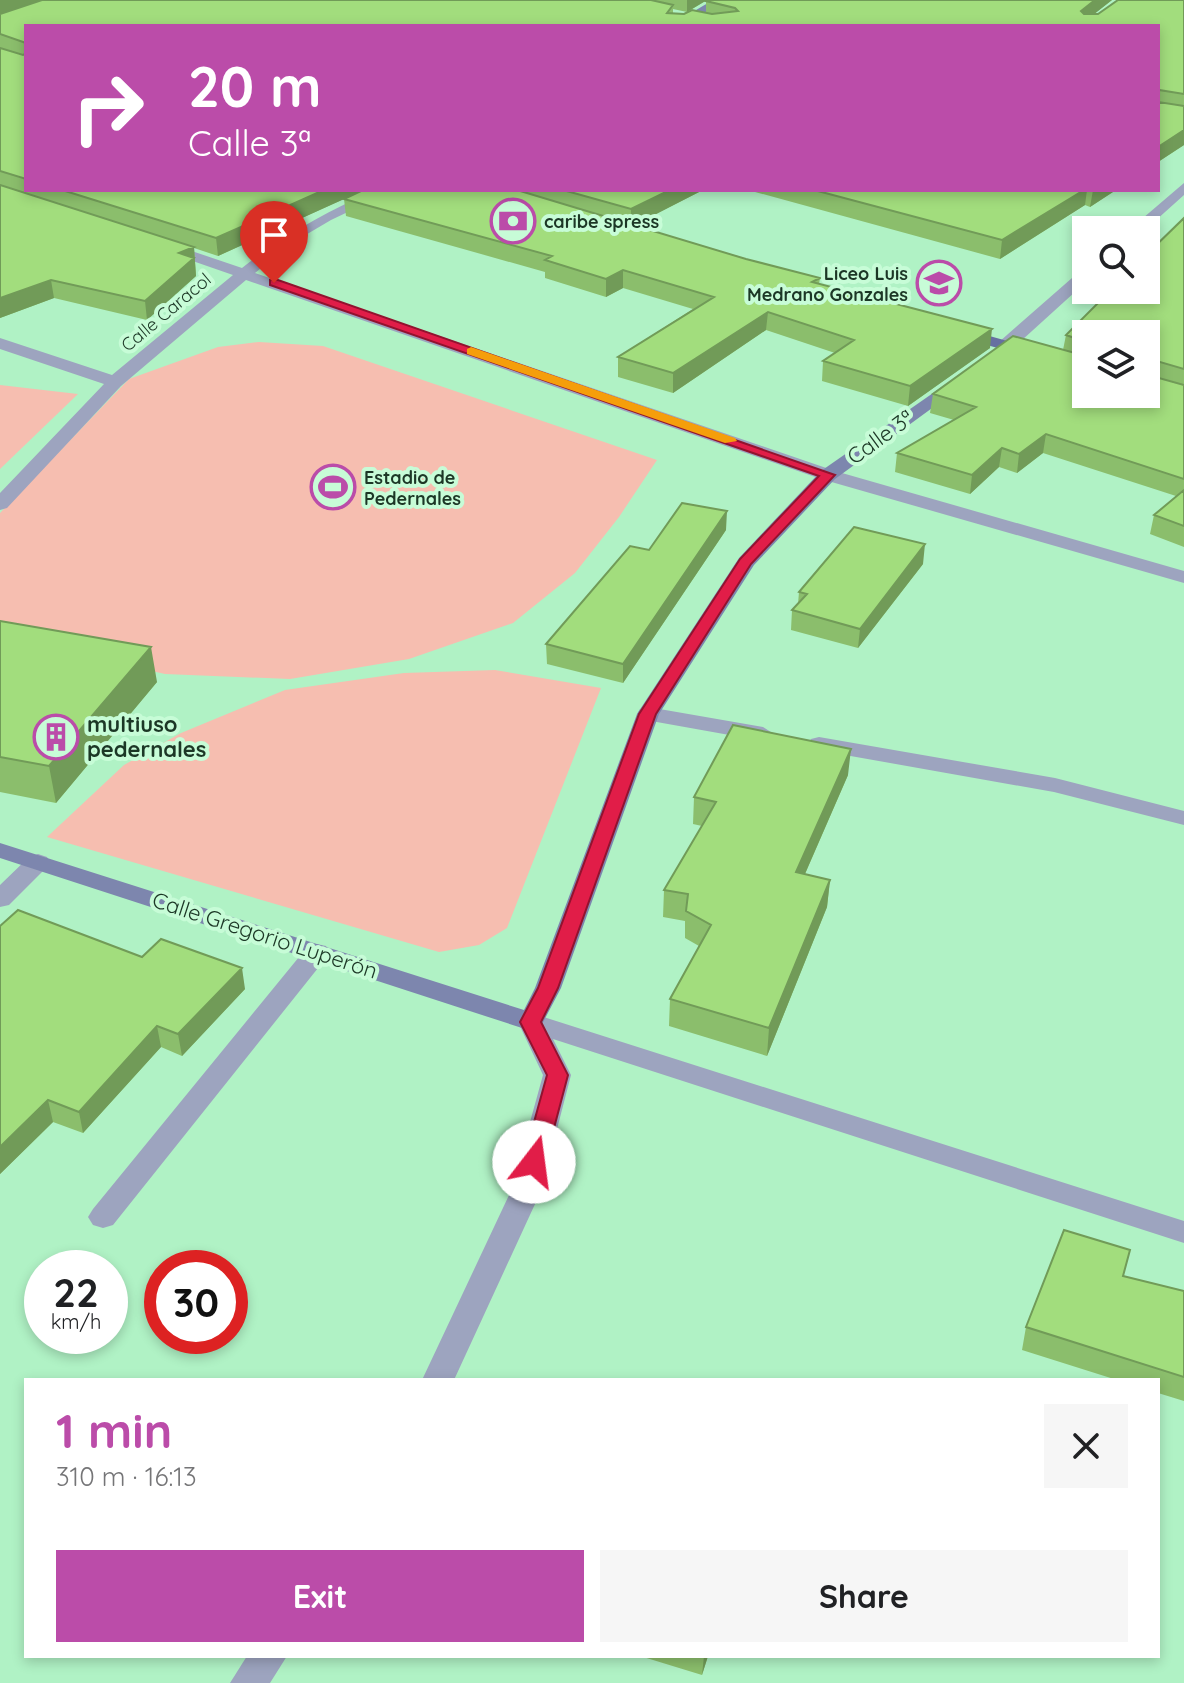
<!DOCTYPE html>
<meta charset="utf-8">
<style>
body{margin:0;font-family:Quicksand,sans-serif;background:#f6f6f6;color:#202124;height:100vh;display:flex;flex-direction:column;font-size:30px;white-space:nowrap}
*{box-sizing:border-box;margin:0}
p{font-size:26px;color:#757577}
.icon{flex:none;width:44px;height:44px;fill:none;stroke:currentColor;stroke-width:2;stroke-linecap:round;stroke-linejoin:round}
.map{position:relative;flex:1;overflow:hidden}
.sheet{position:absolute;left:24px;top:1378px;width:1136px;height:280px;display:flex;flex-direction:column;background:#fff;border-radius:0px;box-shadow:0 4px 12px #0003}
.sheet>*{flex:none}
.banner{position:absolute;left:24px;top:24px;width:1136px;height:168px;border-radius:0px;box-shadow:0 4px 12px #0003;background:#bb4ca9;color:#fff;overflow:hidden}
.fabs{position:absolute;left:1072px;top:216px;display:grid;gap:16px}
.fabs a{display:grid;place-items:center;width:88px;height:88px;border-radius:0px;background:#fff;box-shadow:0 4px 12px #0003;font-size:40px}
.speed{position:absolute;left:24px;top:1250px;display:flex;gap:16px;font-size:40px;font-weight:700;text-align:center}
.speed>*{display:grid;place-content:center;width:104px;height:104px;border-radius:50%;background:#fff;box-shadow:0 4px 12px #0003;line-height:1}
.speed small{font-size:20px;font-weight:400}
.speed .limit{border:12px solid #d22;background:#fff;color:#111}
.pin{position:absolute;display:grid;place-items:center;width:68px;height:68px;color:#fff;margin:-82px -34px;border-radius:50% 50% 50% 0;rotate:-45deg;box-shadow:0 0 8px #0007}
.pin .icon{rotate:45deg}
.me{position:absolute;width:88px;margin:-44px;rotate:15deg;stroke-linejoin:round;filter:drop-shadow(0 0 6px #0008)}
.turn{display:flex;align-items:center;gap:28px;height:168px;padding:0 32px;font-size:36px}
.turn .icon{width:104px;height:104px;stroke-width:2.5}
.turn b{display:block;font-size:56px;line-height:68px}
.round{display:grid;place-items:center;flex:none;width:84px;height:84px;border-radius:0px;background:#f6f6f6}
.summary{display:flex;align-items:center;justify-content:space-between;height:136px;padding:0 32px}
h1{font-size:48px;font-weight:700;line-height:60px;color:#bb4ca9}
.button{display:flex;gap:16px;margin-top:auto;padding:16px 32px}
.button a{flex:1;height:92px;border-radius:0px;background:#bb4ca9;color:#fff;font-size:32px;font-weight:700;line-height:92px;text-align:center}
.button a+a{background:#f6f6f6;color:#202124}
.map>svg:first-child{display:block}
</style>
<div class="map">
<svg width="1184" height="1683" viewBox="0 0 1184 1683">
<rect width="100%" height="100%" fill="#b0f2c5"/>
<!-- green -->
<path fill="#f6beb0" d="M259 342 323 346 657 460 619 517 575 573 513 623 409 659 290 679 165 674 0 637V513L129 379 218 347Z
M0 385 78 394 0 469Z
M495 670 601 688 507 928 479 945 439 952 47 837 124 765 181 733 285 690 404 673Z"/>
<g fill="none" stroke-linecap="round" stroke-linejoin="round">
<!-- street -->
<path fill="#9da4bf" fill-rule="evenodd" d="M1184 183V195L1145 230H1129Z
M375 190H394L331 220 292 243 255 273 835 471 1184 571V583L821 479 246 280 121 386 7 508 0 510V493L104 384 0 349V338L112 375 233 275 161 250V244H171L242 268C284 235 326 212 375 190Z
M1086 269V282L1011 350H999L997 346 999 342 1080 271Z
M648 707 763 727 774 734 763 741 640 719 637 714 640 709Z
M819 737 1055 778 1184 811V825L1054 792 811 749 808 744 811 739Z
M38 854 47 857 50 862 47 867 9 905 0 907V885L29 857Z
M317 944 326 946 330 952 326 958 113 1225 103 1228 93 1225 88 1217 93 1209 308 946Z
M531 1013 1184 1221V1243L553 1039 571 1075 541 1191 454 1380H422L511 1191 543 1075 518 1022 522 1016Z
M247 1656H287L270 1683H230Z"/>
<!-- secondary -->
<path fill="#7d86ae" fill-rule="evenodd" d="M713 0H727L684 26H669Z
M959 375 968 380 965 384 835 479 754 565 659 714 561 988 540 1028 531 1031 522 1028 0 858V843L524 1010 535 988 637 714 739 558 821 471Z"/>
<!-- primary -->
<path fill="#6670a1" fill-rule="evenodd" d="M961 328 1086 363V373L955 336 953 333 955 330Z"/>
</g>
<!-- wall -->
<path fill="#8bbe6c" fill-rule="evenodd" d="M0 0H707L687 12 673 9V13L684 14 706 13V1L1112 0 1094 14 1184 0V145L1158 162V26H26V190H703L634 225 746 259 820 278 819 284 990 348 908 406 822 381 823 361 835 353 766 330 673 393 618 377V357L693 309 623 288 606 297 545 278V272L346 216 344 199 346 198 218 256 194 248 196 276 147 320 54 298 0 318Z
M748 190H1116L1090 207 1085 205 1000 259Z
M1184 218V547L1150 534 1154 515 1176 496 1043 453 1017 473 999 467 970 494 895 472 897 453 954 420 930 413 933 394 1063 350 1066 335ZM1086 334 1146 394H1086Z
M726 530 623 683 547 664 546 644 649 550Z
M923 564 858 648 791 630 792 610 798 604 799 592Z
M0 621 157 682 56 803 0 792Z
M848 775 805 874 830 880 827 907 767 1056 669 1026 670 999 699 946 685 938V921L663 917 664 890 702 826 693 824 694 797Z
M0 926 142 957 245 989 182 1056 161 1047 83 1133 53 1122 0 1174Z
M1123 1276 1184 1291V1401L1158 1393V1380H1117L1022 1350 1026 1327Z
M640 1656H708L702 1675Z"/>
<!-- shaded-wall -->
<path fill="#719b58" d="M0 0H51L0 16Z
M687 0H707L687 12Z
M1095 0H1112L1079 26 1081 11Z
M1184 130V145L1158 162V147Z
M324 190H378L353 195 218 256 216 238Z
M670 190H703L631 227V209Z
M1084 190H1087L1085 205 1000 259 1002 240Z
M1093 190H1116L1090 207Z
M194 247 196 276 147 320 145 301 179 253Z
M623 270V288L606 297V279Z
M51 280 54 298 0 318V298Z
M768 312 766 330 673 393V373Z
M992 329 990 348 908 406 910 386Z
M1046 434 1043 453 1017 473 1019 454Z
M1002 448 999 467 970 494 972 475Z
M727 511 726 530 623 683V664Z
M925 544 923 564 858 648 860 629Z
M151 647 157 682 56 803 49 766Z
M851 749 848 775 794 899 796 872Z
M830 880 827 907 767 1056 769 1028Z
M242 968 245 989 182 1056 178 1034Z
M157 1026 161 1047 83 1133 79 1112Z
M48 1100 53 1122 0 1174V1147Z
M704 1656H708L702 1675Z"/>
<!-- building -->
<path fill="#a2dd7d" stroke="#719b58" stroke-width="2" d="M42 0H651L673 5 667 13 684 14 692 10 712 14 738 11 735 8 706 1 709 0H1095L1081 11 1084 14H1098L1118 0H1184V94L1159 90 1158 102 1184 106V130L1158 147V26H26V45V43L0 34V14Z
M0 48 23 55 26 53V179L0 171Z
M0 185 194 247 179 253 194 258 145 301 51 280 0 298Z
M62 190H324L216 238Z
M363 190H517L746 259 820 278 812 282 992 329 910 386 823 361 854 340 768 312 673 373 618 357 714 297 623 270 606 279 545 260 552 256 344 199Z
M563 190H670L631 209Z
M814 190H1084L1002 240Z
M1184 218V369L1150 359 1146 362 1148 375 1184 385V479L1046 434 1019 454 1002 448 972 475 897 453 976 407 933 394 1013 336 1086 356V394H1146V334H1086V342L1066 335 1111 290H1146V255Z
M1184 490V526L1154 515Z
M682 503 727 511 623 664 546 644 630 546 649 550Z
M854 527 925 544 860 629 792 610 807 594 799 592Z
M0 621 151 647 49 766 0 757Z
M733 725 851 749 796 872 830 880 769 1028 670 999 711 925 686 911 688 894 664 890 716 802 694 797Z
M18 910 142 957 161 939 242 968 178 1034 157 1026 79 1112 48 1100 0 1147V926Z
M1064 1230 1130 1250 1123 1276 1184 1291V1377L1026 1327Z"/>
<!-- route -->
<path fill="#e11d48" stroke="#92132f" stroke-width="2" d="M270 280H278L835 475 751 564 656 714 558 988 541 1022 568 1075 545 1162 542 1167H526L523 1162 547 1075 520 1022 538 988 639 714 740 559 819 476 270 285Z"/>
<!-- slow -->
<path fill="#f59e0b" d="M471 347 735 438 737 441 725 443 467 354V349Z"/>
<!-- icons -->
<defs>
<g id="bank-ring" transform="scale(2.3)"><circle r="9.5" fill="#c7fcd7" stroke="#bb4ca9" stroke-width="1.5"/><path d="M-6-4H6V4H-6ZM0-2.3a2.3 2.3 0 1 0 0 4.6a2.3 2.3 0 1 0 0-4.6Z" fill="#bb4ca9"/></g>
<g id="school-ring" transform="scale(2.3)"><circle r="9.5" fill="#c7fcd7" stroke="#bb4ca9" stroke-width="1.5"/><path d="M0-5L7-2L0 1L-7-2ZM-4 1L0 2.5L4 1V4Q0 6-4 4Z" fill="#bb4ca9"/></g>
<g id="stadium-ring" transform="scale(2.3)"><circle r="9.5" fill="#c7fcd7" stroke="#bb4ca9" stroke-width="1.5"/><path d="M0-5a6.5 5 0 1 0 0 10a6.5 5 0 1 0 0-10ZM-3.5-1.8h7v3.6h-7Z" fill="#bb4ca9"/></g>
<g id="building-ring" transform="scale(2.3)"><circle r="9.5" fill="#c7fcd7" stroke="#bb4ca9" stroke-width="1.5"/><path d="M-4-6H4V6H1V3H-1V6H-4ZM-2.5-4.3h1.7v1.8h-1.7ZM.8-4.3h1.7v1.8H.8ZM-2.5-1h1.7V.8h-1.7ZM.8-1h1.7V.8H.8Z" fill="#bb4ca9"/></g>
</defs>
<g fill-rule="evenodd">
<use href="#bank-ring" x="513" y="221"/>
<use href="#school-ring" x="939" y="283"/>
<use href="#stadium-ring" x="333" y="487"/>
<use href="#building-ring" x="56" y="737"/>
</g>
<g text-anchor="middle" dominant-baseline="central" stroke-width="8" stroke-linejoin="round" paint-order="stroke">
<!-- far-poi labels -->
<g font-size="18" font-weight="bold" fill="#1c3726" stroke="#c7fcd7" text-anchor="start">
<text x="544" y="221">caribe spress</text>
<text x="908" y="273" text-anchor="end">Liceo Luis<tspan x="908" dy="21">Medrano Gonzales</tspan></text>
<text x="364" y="477">Estadio de<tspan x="364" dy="21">Pedernales</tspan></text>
</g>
<!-- far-street labels -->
<g font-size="18" fill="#1c3726" stroke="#c7fcd7">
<text transform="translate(166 312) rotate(-40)">Calle Caracol</text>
</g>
<!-- street labels -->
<g font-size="22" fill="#1c3726" stroke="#c7fcd7">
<text transform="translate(880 437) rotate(-36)">Calle 3ª</text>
<text transform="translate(265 935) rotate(18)">Calle Gregorio Luperón</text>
</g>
<!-- poi labels -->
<g font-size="22" font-weight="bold" fill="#1c3726" stroke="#c7fcd7" text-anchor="start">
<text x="87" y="724">multiuso<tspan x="87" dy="25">pedernales</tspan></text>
</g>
</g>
</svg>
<div class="fabs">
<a><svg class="icon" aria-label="search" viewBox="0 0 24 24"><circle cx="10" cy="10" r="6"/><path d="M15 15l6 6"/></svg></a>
<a><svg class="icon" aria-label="layers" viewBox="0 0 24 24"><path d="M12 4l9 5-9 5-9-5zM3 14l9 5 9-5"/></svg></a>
</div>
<div class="speed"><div>22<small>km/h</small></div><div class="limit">30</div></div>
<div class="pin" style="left:274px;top:283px;background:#d93025"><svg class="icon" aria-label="arrive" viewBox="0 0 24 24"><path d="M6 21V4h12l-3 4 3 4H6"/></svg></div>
<svg class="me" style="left:534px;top:1162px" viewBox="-20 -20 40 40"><circle r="19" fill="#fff"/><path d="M0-13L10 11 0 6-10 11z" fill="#e11d48"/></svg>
<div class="banner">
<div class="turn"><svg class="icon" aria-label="right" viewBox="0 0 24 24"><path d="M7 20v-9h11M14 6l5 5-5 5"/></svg><div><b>20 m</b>Calle 3ª</div></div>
</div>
<section class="sheet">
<div class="summary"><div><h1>1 min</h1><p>310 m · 16:13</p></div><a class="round"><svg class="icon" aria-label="close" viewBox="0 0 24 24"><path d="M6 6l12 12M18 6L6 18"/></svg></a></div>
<div class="button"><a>Exit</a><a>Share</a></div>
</section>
</div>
